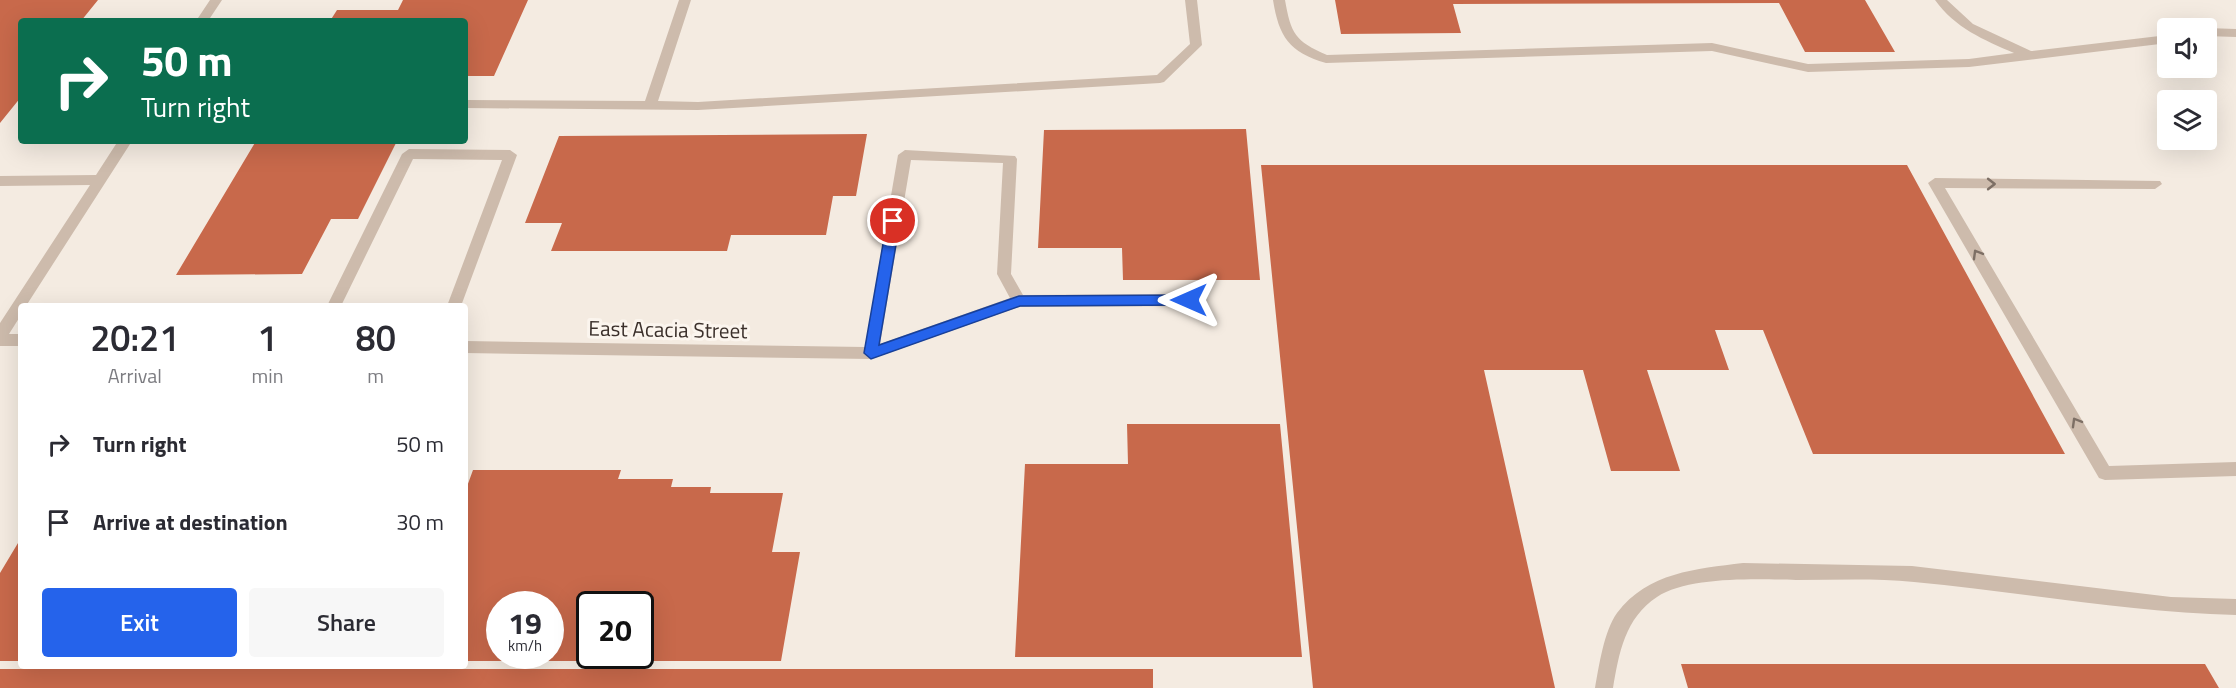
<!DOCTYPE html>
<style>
body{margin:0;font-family:"Titillium Web",sans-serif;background:#f7f7f7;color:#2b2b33;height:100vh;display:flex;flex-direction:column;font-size:22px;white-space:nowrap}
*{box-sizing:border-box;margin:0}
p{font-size:20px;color:#7c7c81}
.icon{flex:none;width:33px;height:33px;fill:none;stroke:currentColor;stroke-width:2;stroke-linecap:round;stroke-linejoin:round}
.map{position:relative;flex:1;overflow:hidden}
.sheet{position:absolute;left:18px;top:303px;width:450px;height:366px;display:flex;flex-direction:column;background:#fff;border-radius:6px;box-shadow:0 6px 24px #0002}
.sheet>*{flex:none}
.top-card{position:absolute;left:18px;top:18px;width:450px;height:126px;border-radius:6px;box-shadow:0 6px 24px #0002;background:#0b6e4f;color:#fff;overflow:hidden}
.controls{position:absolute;left:2157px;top:18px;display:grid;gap:12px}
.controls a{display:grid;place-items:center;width:60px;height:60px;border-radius:6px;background:#fff;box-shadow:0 6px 24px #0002;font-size:30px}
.speed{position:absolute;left:486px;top:591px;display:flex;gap:12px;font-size:30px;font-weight:700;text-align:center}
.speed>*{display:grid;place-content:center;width:78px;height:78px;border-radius:50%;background:#fff;box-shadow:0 6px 24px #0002;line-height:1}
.speed small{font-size:15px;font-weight:400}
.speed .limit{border:3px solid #111;border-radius:9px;background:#fff;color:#111}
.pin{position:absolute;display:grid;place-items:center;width:51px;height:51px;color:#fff;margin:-26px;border:3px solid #fff;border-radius:50%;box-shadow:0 2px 6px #0007}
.me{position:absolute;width:66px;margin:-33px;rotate:270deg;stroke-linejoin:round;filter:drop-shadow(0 0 4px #0008)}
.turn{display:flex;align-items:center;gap:21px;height:126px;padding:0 24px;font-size:27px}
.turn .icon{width:78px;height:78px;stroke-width:2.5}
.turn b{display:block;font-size:42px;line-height:51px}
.eta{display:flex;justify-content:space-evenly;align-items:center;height:102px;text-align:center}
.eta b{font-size:36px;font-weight:600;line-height:42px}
.primary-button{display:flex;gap:12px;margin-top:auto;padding:12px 24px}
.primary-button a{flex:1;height:69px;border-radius:6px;background:#2563eb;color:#fff;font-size:24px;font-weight:600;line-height:69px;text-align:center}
.primary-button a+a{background:#f7f7f7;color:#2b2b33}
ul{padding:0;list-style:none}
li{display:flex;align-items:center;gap:18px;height:78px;padding:0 24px}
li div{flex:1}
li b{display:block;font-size:22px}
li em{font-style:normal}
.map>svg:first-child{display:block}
</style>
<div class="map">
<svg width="2236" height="688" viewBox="0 0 2236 688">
<rect width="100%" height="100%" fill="#f4ebe1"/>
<!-- building -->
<path fill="#c8694b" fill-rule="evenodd" d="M0 0H98L81 21H21V97L0 123Z
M403 0H528L494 76H465V21H330L337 10H398Z
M1335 0H1865L1895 52H1805L1779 3 1453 4 1461 33 1341 34Z
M1246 129 1260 280H1123L1122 248H1038L1044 130Z
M867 134 856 196H833L826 235H731L727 251H551L562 223H525L559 136Z
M256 141H397L358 219H331L302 274 176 275Z
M1261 165H1907L2065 454H1813L1763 330H1715L1729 370H1647L1680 471H1611L1583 370H1484L1555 688H1313Z
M1127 424H1280L1302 657H1015L1025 464H1128Z
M473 470H621L618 479H673L671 487H711L710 493H783L772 552H800L781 661H465V492ZM500 604H550V656H500ZM590 604H640V656H590Z
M21 538V661H0V573Z
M1681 664H2205L2219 688H1688Z
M0 669H1153V688H0Z"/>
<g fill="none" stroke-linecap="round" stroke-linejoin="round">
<!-- minor -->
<path fill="#cdbbac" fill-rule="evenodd" d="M210 0H222L208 21H196Z
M679 0H691L658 101 698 102 1157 75 1190 44 1185 0H1197L1202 45 1164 82 1160 83 698 110 465 108V100L645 101Z
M1273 0H1285C1291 34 1295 41 1327 55L1712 43 1808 64 1969 59 2014 53C1984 40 1955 28 1935 0H1947L1973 24 2031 51 2168 35V43L1969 67 1808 72 1712 51 1326 63C1289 52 1279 37 1273 0Z
M2204 28H2206L2236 29V37L2206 36V28Z
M118 141H132L26 306H21V315L9 334H21V346H0V323L90 185 0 186V176L96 175Z
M409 149 510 150 517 155 461 306H447L502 160 413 159 341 306H327L402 154Z
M905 150 1015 156 1017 159 1011 274 1023 295 1189 294 1194 296 1196 300 1194 304 1189 306 1019 307 871 359 465 353V341L865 347 898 155ZM911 160 1003 163 997 274 1010 298 880 344Z
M1935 178 2160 181 2162 184 2155 189 1945 188 2109 466 2236 462V476L2105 480 2099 478 1928 183Z
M1743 563 1912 566 2171 597 2236 599V615C2128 612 2022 592 1914 582 1875 578 1835 580 1796 580 1759 579 1688 576 1657 597 1625 618 1619 653 1613 688H1595C1599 666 1604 631 1617 613 1648 572 1696 569 1743 563Z"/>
</g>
<!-- one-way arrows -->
<defs><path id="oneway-chevron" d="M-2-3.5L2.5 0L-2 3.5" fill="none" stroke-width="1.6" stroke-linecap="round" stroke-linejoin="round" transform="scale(1.5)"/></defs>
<g stroke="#7d6f65">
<use href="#oneway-chevron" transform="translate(1991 184)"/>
<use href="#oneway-chevron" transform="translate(1977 254) rotate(-120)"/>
<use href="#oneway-chevron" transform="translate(2076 422) rotate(-120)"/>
</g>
<!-- route -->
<path fill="#2563eb" stroke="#184099" stroke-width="1.5" d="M893 216 900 221 879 345 1019 296 1189 295 1196 300 1189 305 1020 306 871 359 864 353 887 221Z"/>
<g text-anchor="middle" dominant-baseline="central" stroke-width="6" stroke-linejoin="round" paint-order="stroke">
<!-- street labels -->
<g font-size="21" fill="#3b302b" stroke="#fbf5ee">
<text transform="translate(668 329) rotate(1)">East Acacia Street</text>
</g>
</g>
</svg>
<div class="controls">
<a><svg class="icon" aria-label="sound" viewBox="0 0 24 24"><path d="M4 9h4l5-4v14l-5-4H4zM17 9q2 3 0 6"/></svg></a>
<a><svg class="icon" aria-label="layers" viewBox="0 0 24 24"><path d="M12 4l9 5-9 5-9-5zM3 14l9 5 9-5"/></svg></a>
</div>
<div class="speed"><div>19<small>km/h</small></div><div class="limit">20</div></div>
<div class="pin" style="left:893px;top:221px;background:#d93025"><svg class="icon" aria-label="arrive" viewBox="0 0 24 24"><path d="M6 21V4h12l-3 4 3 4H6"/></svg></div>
<svg class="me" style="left:1189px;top:300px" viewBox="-20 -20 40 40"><path d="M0-17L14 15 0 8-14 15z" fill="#2563eb" stroke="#fff" stroke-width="4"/></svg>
<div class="top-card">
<div class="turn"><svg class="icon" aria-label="right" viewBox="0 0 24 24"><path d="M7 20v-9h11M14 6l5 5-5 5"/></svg><div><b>50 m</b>Turn right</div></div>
</div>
<section class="sheet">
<div class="eta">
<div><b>20:21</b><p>Arrival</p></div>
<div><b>1</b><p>min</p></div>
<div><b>80</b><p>m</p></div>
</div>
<ul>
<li><svg class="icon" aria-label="right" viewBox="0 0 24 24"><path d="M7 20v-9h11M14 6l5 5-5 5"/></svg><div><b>Turn right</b></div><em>50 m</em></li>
<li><svg class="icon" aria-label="arrive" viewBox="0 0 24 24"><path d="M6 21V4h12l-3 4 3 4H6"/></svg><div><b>Arrive at destination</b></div><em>30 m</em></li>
</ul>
<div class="primary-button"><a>Exit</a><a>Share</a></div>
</section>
</div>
